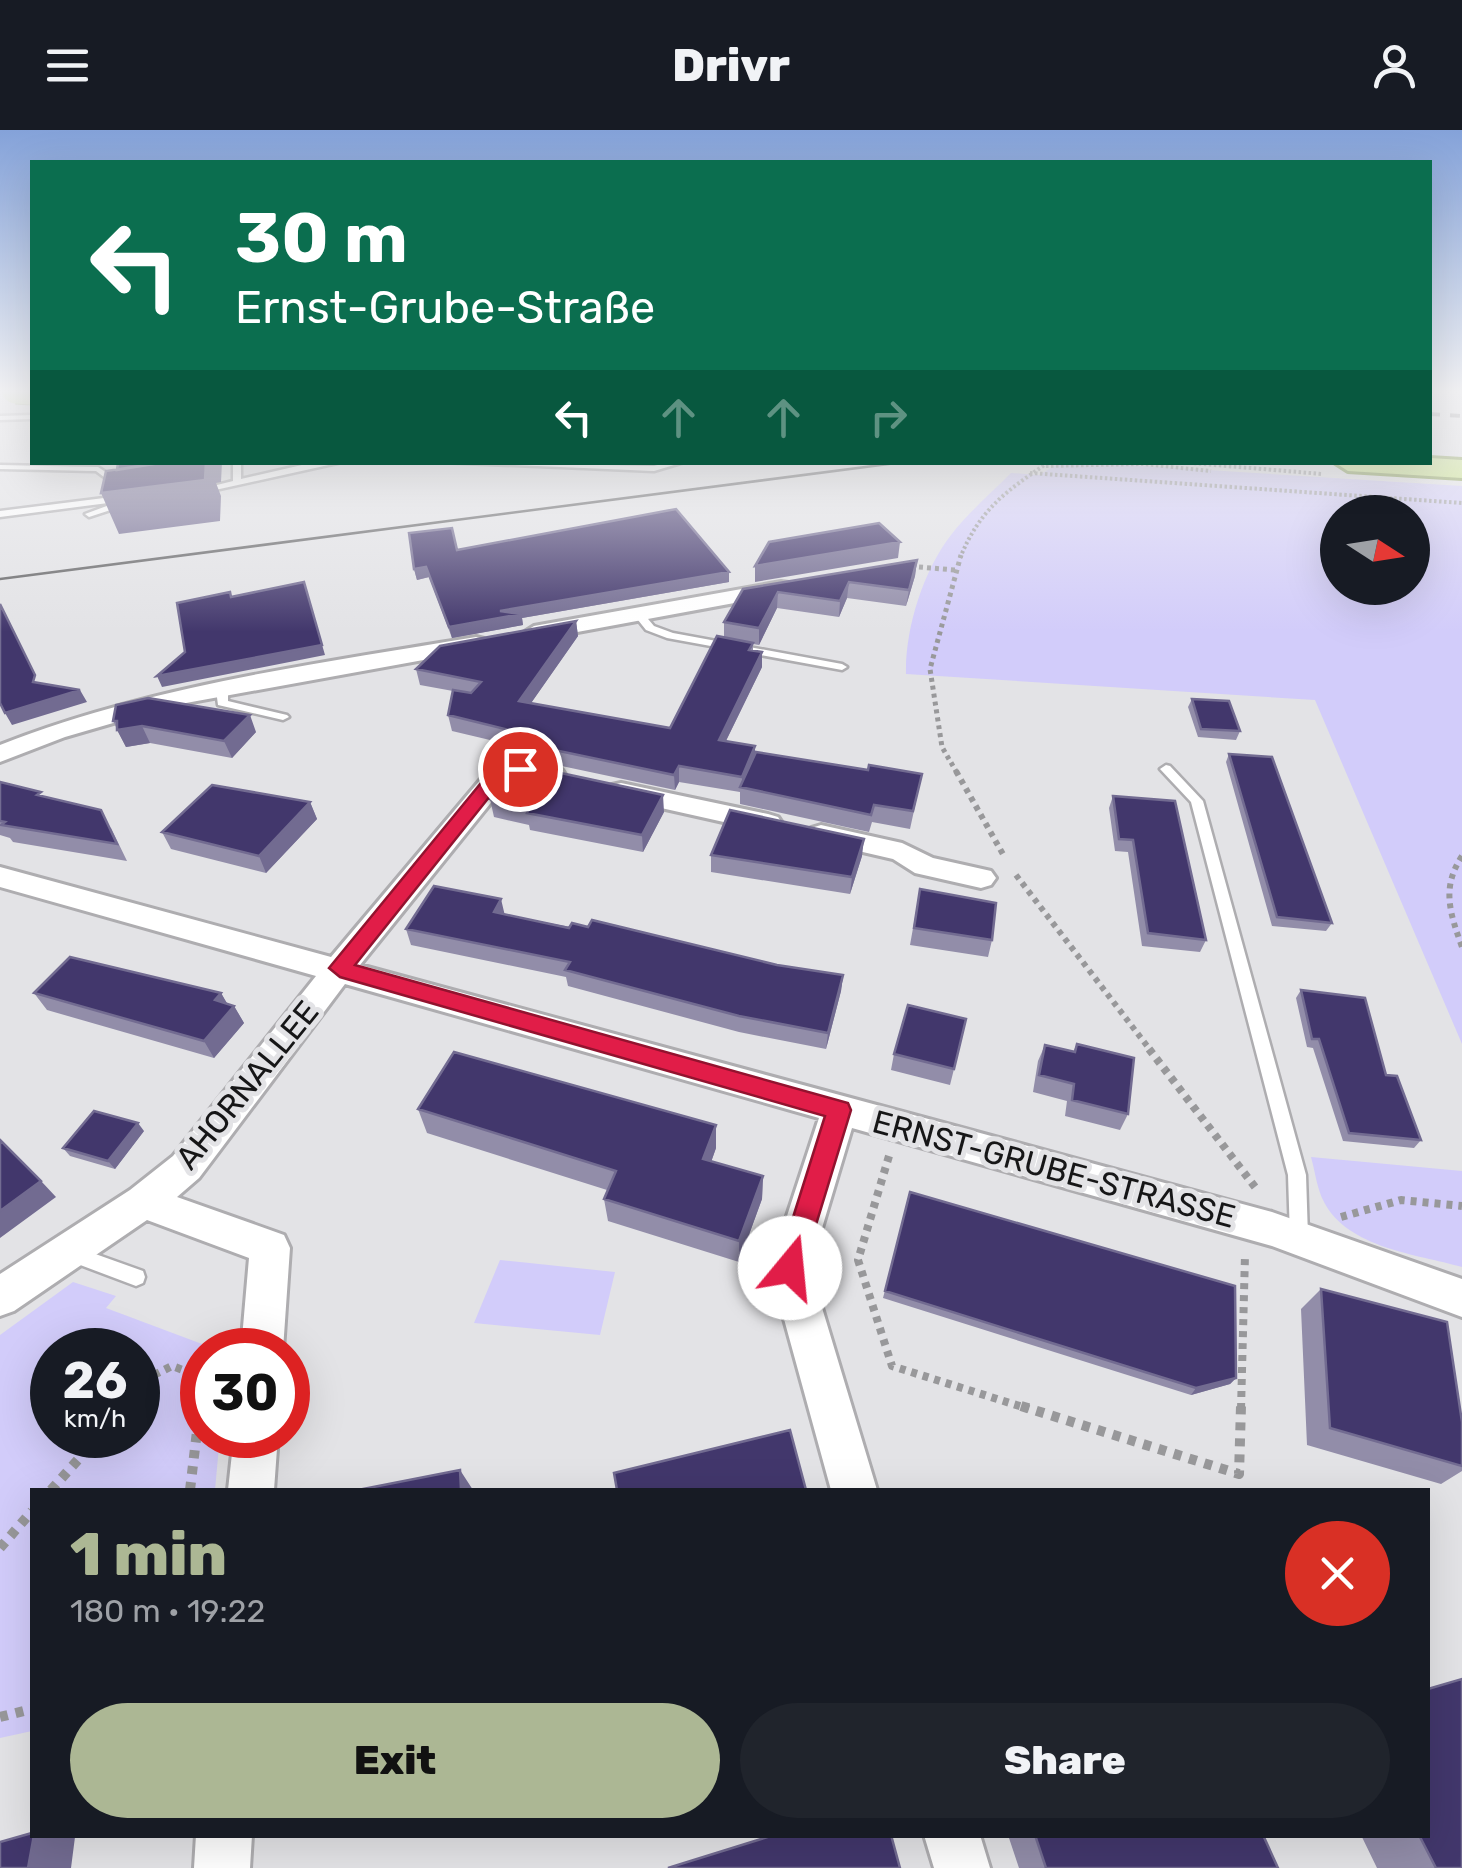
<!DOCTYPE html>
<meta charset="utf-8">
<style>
body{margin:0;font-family:Rubik,sans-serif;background:#20242c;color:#f1f3f6;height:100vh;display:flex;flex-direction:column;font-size:38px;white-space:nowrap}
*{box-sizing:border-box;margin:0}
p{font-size:32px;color:#9ea1a6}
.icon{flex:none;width:55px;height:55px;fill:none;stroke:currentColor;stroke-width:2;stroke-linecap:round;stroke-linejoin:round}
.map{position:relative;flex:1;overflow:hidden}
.sheet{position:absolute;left:30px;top:1358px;width:1400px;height:350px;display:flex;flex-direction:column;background:#171b24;border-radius:0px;box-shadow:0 10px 40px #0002}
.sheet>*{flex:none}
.hud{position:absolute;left:30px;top:30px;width:1402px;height:305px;border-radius:0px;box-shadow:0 10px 40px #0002;background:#0b6e4f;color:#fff;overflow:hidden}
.needle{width:65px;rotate:102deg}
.tools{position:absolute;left:1320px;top:365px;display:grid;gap:20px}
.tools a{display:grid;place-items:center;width:110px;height:110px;border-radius:50%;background:#171b24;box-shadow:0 10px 40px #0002;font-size:50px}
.speed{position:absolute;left:30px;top:1198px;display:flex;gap:20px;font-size:50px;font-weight:700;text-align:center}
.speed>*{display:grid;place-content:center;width:130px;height:130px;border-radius:50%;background:#171b24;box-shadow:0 10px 40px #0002;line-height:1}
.speed small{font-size:25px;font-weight:400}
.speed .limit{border:15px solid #d22;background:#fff;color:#111}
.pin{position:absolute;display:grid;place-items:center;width:85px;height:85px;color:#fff;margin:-42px;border:5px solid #fff;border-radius:50%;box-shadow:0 2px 10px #0007}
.me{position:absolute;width:110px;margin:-55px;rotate:17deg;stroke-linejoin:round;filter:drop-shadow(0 0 8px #0008)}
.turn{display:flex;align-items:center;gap:35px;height:210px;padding:0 40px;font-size:45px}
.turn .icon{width:130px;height:130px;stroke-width:2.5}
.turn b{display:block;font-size:70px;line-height:85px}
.lanes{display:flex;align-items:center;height:95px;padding:0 40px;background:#0003;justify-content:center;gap:50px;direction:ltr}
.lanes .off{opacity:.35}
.round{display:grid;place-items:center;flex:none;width:105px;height:105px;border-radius:52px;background:#20242c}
.head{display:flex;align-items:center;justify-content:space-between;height:170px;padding:0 40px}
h1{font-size:60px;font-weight:800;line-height:75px;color:#acb794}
.button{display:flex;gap:20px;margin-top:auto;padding:20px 40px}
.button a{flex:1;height:115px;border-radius:60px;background:#acb794;color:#111;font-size:40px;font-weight:800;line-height:115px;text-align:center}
.button a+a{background:#20242c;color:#f1f3f6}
header{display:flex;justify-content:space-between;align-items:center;height:130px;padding:0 40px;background:#171b24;font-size:45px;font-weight:800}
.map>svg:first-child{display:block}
</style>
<header><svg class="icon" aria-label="menu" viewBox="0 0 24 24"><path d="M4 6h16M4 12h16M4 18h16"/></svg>Drivr<svg class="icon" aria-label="person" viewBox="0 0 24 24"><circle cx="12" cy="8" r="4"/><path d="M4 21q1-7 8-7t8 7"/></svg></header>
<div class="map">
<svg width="1462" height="1738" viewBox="0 0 1462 1738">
<rect width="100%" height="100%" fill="#e3e3e6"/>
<!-- green -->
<path fill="#d2ccfa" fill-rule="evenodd" d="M1079 332 1462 356V914L1315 570 906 544C905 499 923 441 951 405 968 383 991 363 1011 343L1039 345 1060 333ZM1338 382H1412V458H1338Z
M1311 1027 1462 1041V1137C1416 1124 1348 1118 1324 1072 1317 1059 1315 1041 1311 1027Z
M500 1130 615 1142 600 1205 474 1193Z
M73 1152 116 1166 106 1178 218 1220H202V1305H220L215 1360H32V1601L0 1608V1205ZM52 1220H138V1305H52Z"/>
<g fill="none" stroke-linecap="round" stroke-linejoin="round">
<!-- service casing -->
<g stroke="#aeadb0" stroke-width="5">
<path id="service" d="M32 285V289L0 290V286Z
M233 332H241V349L302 335 342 332 197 364V360L233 351Z
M441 332 654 336 669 332H684L654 341Z
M0 335 98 337 116 349 112 370 108 373 0 387V381L104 368 108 350 96 341 0 339Z
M123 370 127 373 126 375 89 387 85 384Z
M635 483H643L654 496 673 503 842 534 847 537 842 540 667 508 646 500 634 485Z
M222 557 228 560V571L287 585 289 587 283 590 218 575 216 560Z
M1166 635 1170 636 1203 671 1306 1045 1308 1107 1305 1113 1299 1115 1293 1113 1290 1107 1288 1045 1191 672 1160 639Z
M73 1116 143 1141 145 1147 143 1153 136 1156 67 1130 64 1124 67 1118Z"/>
</g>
<!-- minor casing -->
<g stroke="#aeadb0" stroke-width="6">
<path id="minor" d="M781 452 789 453 792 458 789 463 534 510 523 503 534 496Z
M476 507 484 509 487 514 484 519 175 575 65 607 0 632V615C153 555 315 534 476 507Z
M520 631 562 640 566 646 553 654 510 649 360 835 1272 1082 1462 1149V1187L1272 1116 852 998 810 1138 877 1360H831L770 1138 819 988 345 854 199 1048 177 1067 284 1105 290 1118 283 1220H241L249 1128 147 1090 14 1181 0 1186V1144L130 1060 173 1026 316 846 0 757V737L331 827 492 636Z
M621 653 768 684 778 687 782 693 778 699 768 702 612 667 608 661 612 655Z
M821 695 902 713 933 728 991 741 996 748 991 755 981 758 915 743 893 729 811 710 807 704 811 698Z
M234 1305H278L274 1360H228Z
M196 1705H252L250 1738H194Z
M924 1705H980L990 1738H934Z"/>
</g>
<!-- trunk casing -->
<g stroke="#7d9640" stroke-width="6">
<path id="trunk" d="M1430 328 1462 330V348L1348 341 1334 332H1430Z"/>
</g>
<!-- path-far4 -->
<path stroke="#98989a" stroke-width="4" stroke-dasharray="2.5 2.5" stroke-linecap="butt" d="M1179 332 1322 344
M1046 336 1143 334 1211 341
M1030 343 1462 373
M960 428C980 379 1006 361 1049 332"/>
<!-- path-far3 -->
<path stroke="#98989a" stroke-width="5" stroke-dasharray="4 4" stroke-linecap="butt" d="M919 437 955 440
M957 643 942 617 930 539 961 425"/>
<!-- path-far2 -->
<path stroke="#98989a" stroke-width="6" stroke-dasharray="5 5" stroke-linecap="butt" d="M956 641 1004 726
M1462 726C1441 758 1450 783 1462 817
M1016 745 1151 921"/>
<!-- path-far1 -->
<path stroke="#98989a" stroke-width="8" stroke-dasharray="6 6" stroke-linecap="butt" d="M1149 919 1255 1057
M889 1026 858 1130 892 1236 1029 1279
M1341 1087 1401 1070 1462 1076
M138 1263 156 1244 172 1236 202 1247
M200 1279 202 1260
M1241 1279 1245 1125"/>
<!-- path -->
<path stroke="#98989a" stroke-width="10" stroke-dasharray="8 8" stroke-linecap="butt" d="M1021 1276 1239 1344 1241 1276
M51 1360 100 1305
M190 1360 200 1276
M0 1418 32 1381
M0 1587 32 1579"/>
<!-- service -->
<use href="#service" fill="#fff" fill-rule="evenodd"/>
<!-- minor -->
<use href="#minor" fill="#fff" fill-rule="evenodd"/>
<!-- trunk -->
<use href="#trunk" fill="#c4e278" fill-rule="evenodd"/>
<!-- tram -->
<path stroke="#646466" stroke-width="2.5" d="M0 449 904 332"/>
<!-- rail -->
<path stroke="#646466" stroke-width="4" stroke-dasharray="10 10" stroke-linecap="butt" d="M1430 284 1462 286"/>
<!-- trunk-bridge casing -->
<g stroke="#7d9640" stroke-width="31" stroke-linecap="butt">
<path id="trunk-bridge" d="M16 259 32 260"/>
</g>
<!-- trunk-bridge -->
<use href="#trunk-bridge" stroke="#c4e278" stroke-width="29"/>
</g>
<!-- wall -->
<path fill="#928da9" d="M457 420 729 442V452L522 488 523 495 452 508 429 447 417 450 414 439Z
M917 430 915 446 906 476 847 468 839 487 777 478 759 515 753 514V521L762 522V537L726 611 755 624 868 640 922 644 910 699 872 692 869 702 740 674V662L679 652 675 660 538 631 536 621 452 601 448 585 453 561 420 555 416 539 576 491 578 506 531 573 670 598 724 507V492L743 459Z
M1192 569 1240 601 1236 610 1198 607 1188 577Z
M113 591 256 602 232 628 150 613 126 617Z
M1229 624 1332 793 1326 801 1272 796 1226 632Z
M0 652 44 667 111 698 127 731 13 712 10 708 0 705Z
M1113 666 1206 810 1200 822 1142 816 1128 722 1115 721 1109 678Z
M490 669 664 682 643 722 530 700 529 695 494 687Z
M310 672 317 689 266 743 171 719 162 702Z
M711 725 862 726 850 764 711 742Z
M920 759 992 810 988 827 910 815Z
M505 785 777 835 843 845 841 861 826 919 739 902 568 856 566 847 411 815 406 799Z
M1301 860 1386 945 1421 1010 1414 1018 1343 1011 1313 918 1307 917 1296 868Z
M34 863H221L227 874 234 876 244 893 214 928 47 880Z
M1077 914 1128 984 1120 1000 1065 986 1067 971 1033 962 1038 931 1045 915 1073 922Z
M894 924 954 939 950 955 891 940Z
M418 979 716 995V1018L711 1032 763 1046 762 1069 739 1132 608 1091 604 1069 607 1060 427 1003Z
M144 1001 115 1039 70 1026 63 1018Z
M910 1062 1236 1248 1230 1254 1191 1265 883 1168Z
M1321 1159 1462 1292V1341L1441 1354 1307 1315 1301 1179Z
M1008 1705H1263L1278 1738H1019Z
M1361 1705H1428L1462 1738H1377Z"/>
<!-- shaded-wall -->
<path fill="#726b91" d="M200 332H222L221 352 216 353 221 366 220 391 119 404 101 363Z
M900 412 898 428 755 452V436Z
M917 430 915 446 906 476 909 460Z
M426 437 429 447 417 450 414 439Z
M729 442V452L522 488 523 495 452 508 449 497 500 481Z
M304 452 325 525 162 557 157 546Z
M849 452 847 468 839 487 840 471Z
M778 462 777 478 759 515V498Z
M576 491 578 506 522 586 519 571Z
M762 522V537L719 625V610Z
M80 560 87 572 12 595 5 583Z
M250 585 256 602 232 628 224 611Z
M142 596 150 613 126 617 117 600Z
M755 616V631L742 658V647Z
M679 636V652L675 660 674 645Z
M663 665 664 682 643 722 642 705Z
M310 672 317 689 266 743 259 726Z
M864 709 862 726 850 764 852 747Z
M501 769 505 786 494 782Z
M843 845 841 861 826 919 828 903Z
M221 863 231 880 234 876 244 893 214 928 204 911 215 870Z
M138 993 144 1001 115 1039 108 1031Z
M716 995V1018L704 1052 703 1029Z
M763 1046 762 1069 739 1132V1111Z
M41 1051 56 1067 0 1108V1081Z
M1236 1248 1230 1254 1191 1265 1196 1258Z
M460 1340 473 1360H461Z
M34 1705 75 1707 71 1738H28Z"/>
<!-- building -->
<path fill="#42376c" stroke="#726b91" stroke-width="2.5" d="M118 332H166L117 340Z
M166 332H206L205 350 101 363 106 341Z
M676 379 729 442 500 481 521 484 449 497 426 437 414 439 409 403 452 398 457 420Z
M879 393 900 412 755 436 769 412Z
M917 430 909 460 849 452 840 471 778 462 759 498 724 492 743 459Z
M304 452 322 515 157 546 185 522 177 473 230 462 231 467Z
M0 474 35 545 33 552 80 560 5 583 0 573Z
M576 491 519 571 670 598 717 506 753 513 749 520 762 522 719 610 755 616 742 647 679 636 674 645 535 616 541 608 448 585 453 560 471 563 481 552 416 539 440 516Z
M148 568 250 585 224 611 142 596 117 600V591H113L116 575Z
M1192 569 1229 571 1240 601 1201 599Z
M756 622 868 640 869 635 922 644 913 681 874 675 871 685 740 657Z
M1229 624 1272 627 1332 793 1277 787Z
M519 634 663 665 642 705 527 683 529 679 490 669Z
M0 652 41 662 37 665 101 680 117 714 1 695 5 692 0 691Z
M212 655 310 672 259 726 162 702Z
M1113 666 1175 671 1206 810 1148 803 1133 710 1119 709Z
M730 680 864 709 852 747 711 725Z
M434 756 501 769 494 782 569 798 572 793 588 797 592 790 777 835 843 845 828 903 739 886 565 840 570 832 406 799Z
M920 759 996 773 992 810 914 798Z
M70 827 221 863 215 870 234 876 204 911 34 863Z
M1301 860 1365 868 1386 945 1397 946 1421 1010 1349 1003 1319 909H1312Z
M908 875 966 889 954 939 894 924Z
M1077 914 1134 928 1128 984 1072 970 1074 954 1039 945 1045 915 1075 922Z
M454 922 716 995 703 1029 763 1046 739 1111 604 1069 616 1041 418 979Z
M94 981 138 993 108 1031 63 1018Z
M0 1010 41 1051 0 1081Z
M910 1062 1235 1156 1236 1248 1196 1258 885 1161Z
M1321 1159 1447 1192 1462 1292V1336L1330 1298Z
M790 1300 806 1360H617L614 1343Z
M460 1340 461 1360H358Z
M1462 1549V1738H1436L1419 1705H1428V1559Z
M32 1703 34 1705 28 1738H0V1712Z
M774 1705H891L900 1738H668Z
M1035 1705H1263L1278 1738H1046Z"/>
<!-- sky -->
<linearGradient id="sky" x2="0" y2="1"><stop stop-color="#84a2d9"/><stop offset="0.52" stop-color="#f2f2f4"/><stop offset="1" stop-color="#f2f2f4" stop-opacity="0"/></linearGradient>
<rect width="1462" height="502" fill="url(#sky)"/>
<!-- route -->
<path fill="#e11d48" stroke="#92132f" stroke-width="2.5" d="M520 634 527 635V643L507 647 498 656 355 835 848 973 851 980 800 1147 790 1151 781 1147 777 1138 825 986 340 847 329 838 485 648 495 638Z"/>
<g text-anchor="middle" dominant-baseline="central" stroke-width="10" stroke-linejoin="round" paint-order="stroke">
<!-- street labels -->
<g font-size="32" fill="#161617" stroke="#e3e3e6">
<text transform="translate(247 955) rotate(-51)">AHORNALLEE</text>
<text transform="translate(1054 1039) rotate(15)">ERNST-GRUBE-STRASSE</text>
</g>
</g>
</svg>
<div class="tools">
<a><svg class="needle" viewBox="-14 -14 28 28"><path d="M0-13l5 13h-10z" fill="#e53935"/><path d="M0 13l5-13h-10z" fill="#9ea1a6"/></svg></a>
</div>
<div class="speed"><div>26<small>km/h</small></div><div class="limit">30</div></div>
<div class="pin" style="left:520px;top:639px;background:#d93025"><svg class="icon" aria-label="arrive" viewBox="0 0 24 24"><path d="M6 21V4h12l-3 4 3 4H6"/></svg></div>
<svg class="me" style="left:790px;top:1138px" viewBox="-20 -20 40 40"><circle r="19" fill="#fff"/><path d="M0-13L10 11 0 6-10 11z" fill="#e11d48"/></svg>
<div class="hud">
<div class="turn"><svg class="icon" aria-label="left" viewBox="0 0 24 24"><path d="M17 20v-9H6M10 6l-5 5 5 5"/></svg><div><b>30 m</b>Ernst-Grube-Straße</div></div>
<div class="lanes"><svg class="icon" aria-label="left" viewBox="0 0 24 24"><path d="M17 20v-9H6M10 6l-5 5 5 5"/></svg><svg class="icon off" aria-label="ahead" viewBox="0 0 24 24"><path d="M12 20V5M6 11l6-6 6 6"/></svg><svg class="icon off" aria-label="ahead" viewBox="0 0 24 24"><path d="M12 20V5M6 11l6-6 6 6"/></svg><svg class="icon off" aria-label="right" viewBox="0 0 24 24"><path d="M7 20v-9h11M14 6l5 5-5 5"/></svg></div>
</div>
<section class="sheet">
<div class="head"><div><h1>1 min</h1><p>180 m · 19:22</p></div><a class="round" style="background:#d93025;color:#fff"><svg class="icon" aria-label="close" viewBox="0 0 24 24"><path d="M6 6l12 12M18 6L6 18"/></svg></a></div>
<div class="button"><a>Exit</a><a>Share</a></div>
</section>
</div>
